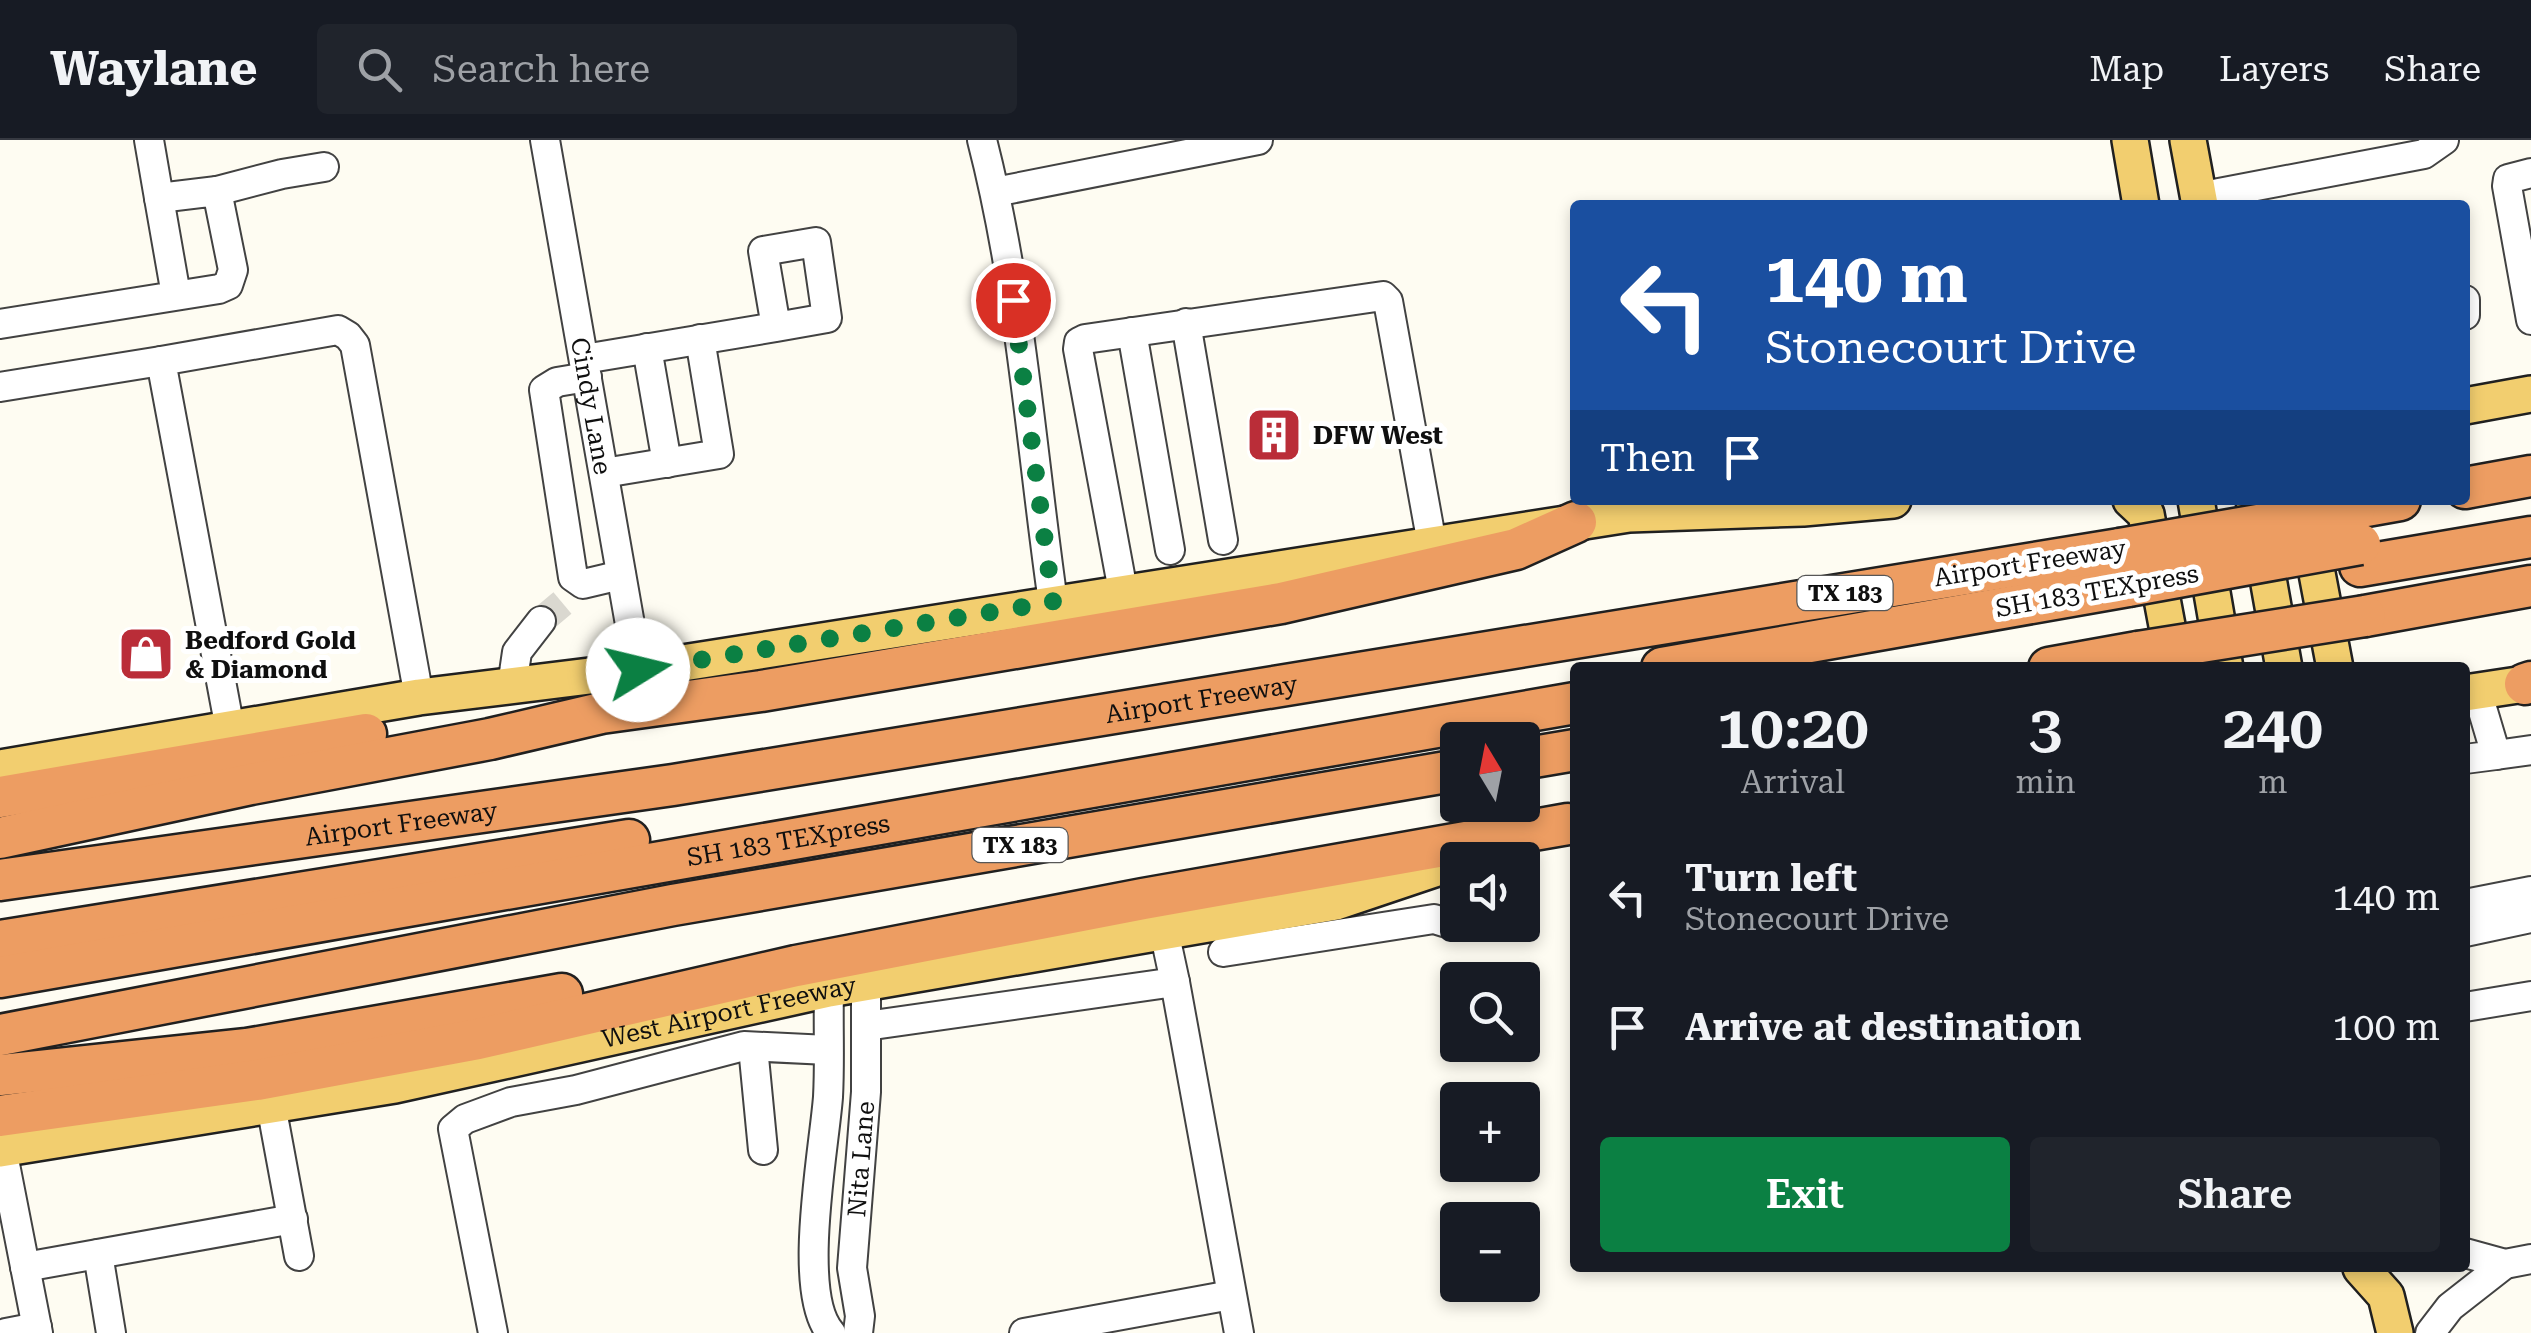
<!DOCTYPE html>
<meta charset="utf-8">
<style>
body{margin:0;font-family:"Roboto Serif",serif;background:#20242c;color:#f1f3f6;height:100vh;display:flex;flex-direction:column;font-size:38px;white-space:nowrap}
*{box-sizing:border-box;margin:0}
p{font-size:32px;color:#9ea1a6}
.icon{flex:none;width:55px;height:55px;fill:none;stroke:currentColor;stroke-width:2;stroke-linecap:round;stroke-linejoin:round}
.map{position:relative;flex:1;overflow:hidden}
.drawer{position:absolute;left:1570px;top:522px;width:900px;height:610px;display:flex;flex-direction:column;background:#171b24;border-radius:10px;box-shadow:0 5px 15px #0003}
.drawer>*{flex:none}
.top-card{position:absolute;left:1570px;top:60px;width:900px;height:305px;border-radius:10px;box-shadow:0 5px 15px #0003;background:#1a4fa0;color:#fff;overflow:hidden}
.needle{width:65px;rotate:350deg}
.tools{position:absolute;left:1440px;top:582px;display:grid;gap:20px}
.tools a{display:grid;place-items:center;width:100px;height:100px;border-radius:10px;background:#171b24;box-shadow:0 5px 15px #0003;font-size:50px}
.pin{position:absolute;display:grid;place-items:center;width:85px;height:85px;color:#fff;margin:-42px;border:5px solid #fff;border-radius:50%;box-shadow:0 2px 10px #0007}
.me{position:absolute;width:110px;margin:-55px;rotate:81deg;stroke-linejoin:round;filter:drop-shadow(0 0 8px #0008)}
.turn{display:flex;align-items:center;gap:35px;height:210px;padding:0 30px;font-size:45px}
.turn .icon{width:130px;height:130px;stroke-width:2.5}
.turn b{display:block;font-size:70px;line-height:85px}
.then{display:flex;align-items:center;height:95px;padding:0 30px;background:#0003;gap:20px;font-size:38px}
.eta{display:flex;justify-content:space-evenly;align-items:center;height:170px;text-align:center}
.eta b{font-size:60px;font-weight:600;line-height:70px}
.button{display:flex;gap:20px;margin-top:auto;padding:20px 30px}
.button a{flex:1;height:115px;border-radius:10px;background:#0b8043;color:#fff;font-size:40px;font-weight:600;line-height:115px;text-align:center}
.button a+a{background:#20242c;color:#f1f3f6}
ul{padding:0;list-style:none}
li{display:flex;align-items:center;gap:30px;height:130px;padding:0 30px}
li div{flex:1}
li b{display:block;font-size:38px}
li em{font-style:normal}
header{display:flex;align-items:center;gap:60px;box-sizing:border-box;height:140px;padding:0 50px;background:#171b24;border-bottom:2px solid #363941}
header strong{font-size:48px}
nav{display:flex;gap:55px;margin-inline-start:auto;font-size:35px}
.search{width:700px;height:90px;background:#20242c;display:flex;align-items:center;gap:25px;box-sizing:border-box;padding:0 35px;border-radius:10px;color:#9ea1a6;font-size:38px}
.map>svg:first-child{display:block}
</style>
<header>
<strong>Waylane</strong>
<div class="search"><svg class="icon" aria-label="search" viewBox="0 0 24 24"><circle cx="10" cy="10" r="6"/><path d="M15 15l6 6"/></svg>Search here</div>
<nav><a>Map</a><a>Layers</a><a>Share</a></nav>
</header>
<div class="map">
<svg width="2531" height="1193" viewBox="0 0 2531 1193">
<rect width="100%" height="100%" fill="#fefcf2"/>
<g fill="none" stroke-linecap="round" stroke-linejoin="round">
<!-- minor-tunnel -->
<path stroke="#dad8d0" stroke-width="28" stroke-dasharray="28 14" stroke-linecap="butt" d="M541 481 566 460"/>
<!-- minor casing -->
<g stroke="#424242" stroke-width="32">
<g id="minor">
<path d="M149 0 159 58"/>
<path id="s1" d="M545 0 638 530"/>
<path d="M982 0C1021 151 1031 308 1053 462"/>
<path d="M2531 33 2508 39 2507 46 2531 180"/>
<path d="M217 51 282 34 324 27"/>
<path d="M995 52 1258 0"/>
<path d="M2198 57 2424 14 2444 0"/>
<path d="M2465 160V175"/>
<path d="M1186 183 1223 400"/>
<path d="M0 184 219 149 228 145 233 130 217 51 159 58 176 155"/>
<path d="M1132 192 1170 410"/>
<path d="M647 208 667 323"/>
<path d="M584 219 776 187 763 111 816 102 827 178 776 187"/>
<path d="M587 237 557 242 544 250 573 437 583 444 621 435"/>
<path d="M0 247 161 221"/>
<path d="M604 333 719 314 700 199"/>
<path d="M1123 451 1078 209 1079 202 1085 199 1383 156 1388 161 1432 404"/>
<path d="M512 546 517 512 541 481"/>
<path d="M230 589 161 221 338 190 348 196 355 205 419 557"/>
<path d="M2496 615 2531 610"/>
<path d="M2465 619 2496 615 2477 551"/>
<path d="M2465 764 2531 751"/>
<path d="M1164 791 1175 842"/>
<path d="M2465 792 2531 778"/>
<path d="M1223 812 1434 779 1450 784"/>
<path d="M829 849C828 885 830 921 828 957 824 1010 796 1154 831 1193"/>
<path d="M2465 867 2531 856"/>
<path d="M866 886 1175 842 1239 1193"/>
<path d="M753 907 763 1010"/>
<path d="M271 965 299 1116"/>
<path d="M2 1009 38 1193"/>
<path d="M2465 1113 2505 1124 2531 1119"/>
<path d="M98 1114 111 1193"/>
<path d="M25 1127 293 1079"/>
<path d="M6 1193 37 1187"/>
<path d="M493 1193 453 989 465 979 511 962 576 950 744 906 828 910"/>
<path id="s2" d="M858 1193 860 1176 852 1128 866 952V842"/>
<path d="M1024 1193 1231 1155"/>
<path d="M2430 1193 2450 1167 2505 1124"/>
</g>
</g>
<!-- major casing -->
<g stroke="#202020" stroke-width="40">
<g id="major">
<path d="M2130 0 2141 65"/>
<path d="M2188 0 2200 65"/>
<path d="M2465 266 2531 254"/>
<path d="M2131 360 2146 374 2175 528"/>
<path d="M2196 360 2225 528"/>
<path d="M2254 360 2284 528"/>
<path d="M2308 386 2335 528"/>
<path d="M2465 553 2531 543"/>
<path d="M0 628 419 557 638 530 1629 374 1803 368 1893 360"/>
<path id="s3" d="M0 1009 395 945 829 849 1336 762 1458 721"/>
<path d="M2361 1128 2386 1156 2395 1193"/>
</g>
</g>
<!-- highway casing -->
<g stroke="#202020" stroke-width="45">
<g id="highway">
<path d="M2465 348 2531 336"/>
<path d="M2355 368 2400 360"/>
<path d="M2360 426 2531 397"/>
<path d="M2365 476 2531 446"/>
<path d="M1662 528 2128 446"/>
<path d="M2049 528 2138 512"/>
<path d="M2525 544 2531 542"/>
<path d="M1522 619 1575 610"/>
<path d="M0 657 366 594"/>
<path d="M0 698 251 644 490 599 601 573 761 551 1281 463 1516 409 1576 382"/>
<path id="s4" d="M0 740 673 645 2120 409"/>
<path d="M0 801 629 700"/>
<path id="s5" d="M0 837 1575 563"/>
<path d="M0 895 673 765 1458 630"/>
<path d="M0 935 247 909 562 854"/>
<path d="M0 976 257 940 478 899 796 826 1143 759 1568 684"/>
</g>
</g>
<!-- minor -->
<use href="#minor" stroke="#fff" stroke-width="28"/>
<!-- major -->
<use href="#major" stroke="#f2ce6f" stroke-width="35"/>
<!-- highway -->
<use href="#highway" stroke="#ed9d62" stroke-width="40"/>
<!-- highway-bridge casing -->
<g stroke="#202020" stroke-width="45" stroke-linecap="butt">
<path id="highway-bridge" d="M2120 409 2355 368
M2128 446 2360 404
M2138 512 2365 476"/>
</g>
<!-- highway-bridge -->
<use href="#highway-bridge" stroke="#ed9d62" stroke-width="40"/>
</g>
<g fill="none" stroke-linecap="round" stroke-linejoin="round">
<!-- route -->
<path stroke="#0b8043" stroke-width="18" stroke-dasharray="0 32.4" d="M638 530 1053 462 1013 160"/>
</g>
<!-- icons -->
<defs>
<g id="building-square" transform="scale(2.875)"><rect x="-9" y="-9" width="18" height="18" rx="4" fill="#ba2d38" stroke="#fff"/><path d="M-4-6H4V6H1V3H-1V6H-4ZM-2.5-4.3h1.7v1.8h-1.7ZM.8-4.3h1.7v1.8H.8ZM-2.5-1h1.7V.8h-1.7ZM.8-1h1.7V.8H.8Z" fill="#fff"/></g>
<g id="shop-square" transform="scale(2.875)"><rect x="-9" y="-9" width="18" height="18" rx="4" fill="#ba2d38" stroke="#fff"/><path d="M-5-2.5h2.3a2.7 3.5 0 0 1 5.4 0H5L5.5 6h-11ZM-1.5-2.5h3a1.5 2.3 0 0 0-3 0Z" fill="#fff"/></g>
</defs>
<g fill-rule="evenodd">
<use href="#building-square" x="1274" y="295"/>
<use href="#shop-square" x="146" y="514"/>
</g>
<g text-anchor="middle" dominant-baseline="central" stroke-width="10" stroke-linejoin="round" paint-order="stroke">
<!-- shield labels -->
<g fill="#fff" stroke="#575757" stroke-width="2.5">
<rect x="1797.5" y="436" width="95" height="34" rx="8"/>
<rect x="972.5" y="688" width="95" height="34" rx="8"/>
</g>
<g font-size="22" font-weight="bold" fill="#0f0f0f">
<text x="1845" y="453">TX 183</text>
<text x="1020" y="705">TX 183</text>
</g>
<!-- street labels -->
<g font-size="25" fill="#0f0f0f" stroke="#fff">
<text stroke="none"><textPath href="#s1" startOffset="270">Cindy Lane</textPath></text>
<text transform="translate(2030 423) rotate(-9)">Airport Freeway</text>
<text transform="translate(2097 451) rotate(-10)">SH 183 TEXpress</text>
<text stroke="none"><textPath href="#s4" startOffset="1215">Airport Freeway</textPath></text>
<text stroke="none"><textPath href="#s4" startOffset="405">Airport Freeway</textPath></text>
<text stroke="none"><textPath href="#s5" startOffset="800">SH 183 TEXpress</textPath></text>
<text stroke="none"><textPath href="#s3" startOffset="742">West Airport Freeway</textPath></text>
<text stroke="none"><textPath href="#s2" startOffset="175">Nita Lane</textPath></text>
</g>
<!-- poi labels -->
<g font-size="25" font-weight="bold" fill="#0f0f0f" stroke="#fff" text-anchor="start">
<text x="1313" y="295">DFW West</text>
<text x="185" y="500">Bedford Gold<tspan x="185" dy="29">&amp; Diamond</tspan></text>
</g>
</g>
</svg>
<div class="tools">
<a><svg class="needle" viewBox="-14 -14 28 28"><path d="M0-13l5 13h-10z" fill="#e53935"/><path d="M0 13l5-13h-10z" fill="#9ea1a6"/></svg></a>
<a><svg class="icon" aria-label="sound" viewBox="0 0 24 24"><path d="M4 9h4l5-4v14l-5-4H4zM17 9q2 3 0 6"/></svg></a>
<a><svg class="icon" aria-label="search" viewBox="0 0 24 24"><circle cx="10" cy="10" r="6"/><path d="M15 15l6 6"/></svg></a>
<a>+</a>
<a>−</a>
</div>
<div class="pin" style="left:1013px;top:160px;background:#d93025"><svg class="icon" aria-label="arrive" viewBox="0 0 24 24"><path d="M6 21V4h12l-3 4 3 4H6"/></svg></div>
<svg class="me" style="left:638px;top:530px" viewBox="-20 -20 40 40"><circle r="19" fill="#fff"/><path d="M0-13L10 11 0 6-10 11z" fill="#0b8043"/></svg>
<div class="top-card">
<div class="turn"><svg class="icon" aria-label="left" viewBox="0 0 24 24"><path d="M17 20v-9H6M10 6l-5 5 5 5"/></svg><div><b>140 m</b>Stonecourt Drive</div></div>
<div class="then">Then<svg class="icon" aria-label="arrive" viewBox="0 0 24 24"><path d="M6 21V4h12l-3 4 3 4H6"/></svg></div>
</div>
<section class="drawer">
<div class="eta">
<div><b>10:20</b><p>Arrival</p></div>
<div><b>3</b><p>min</p></div>
<div><b>240</b><p>m</p></div>
</div>
<ul>
<li><svg class="icon" aria-label="left" viewBox="0 0 24 24"><path d="M17 20v-9H6M10 6l-5 5 5 5"/></svg><div><b>Turn left</b><p>Stonecourt Drive</p></div><em>140 m</em></li>
<li><svg class="icon" aria-label="arrive" viewBox="0 0 24 24"><path d="M6 21V4h12l-3 4 3 4H6"/></svg><div><b>Arrive at destination</b></div><em>100 m</em></li>
</ul>
<div class="button"><a>Exit</a><a>Share</a></div>
</section>
</div>
